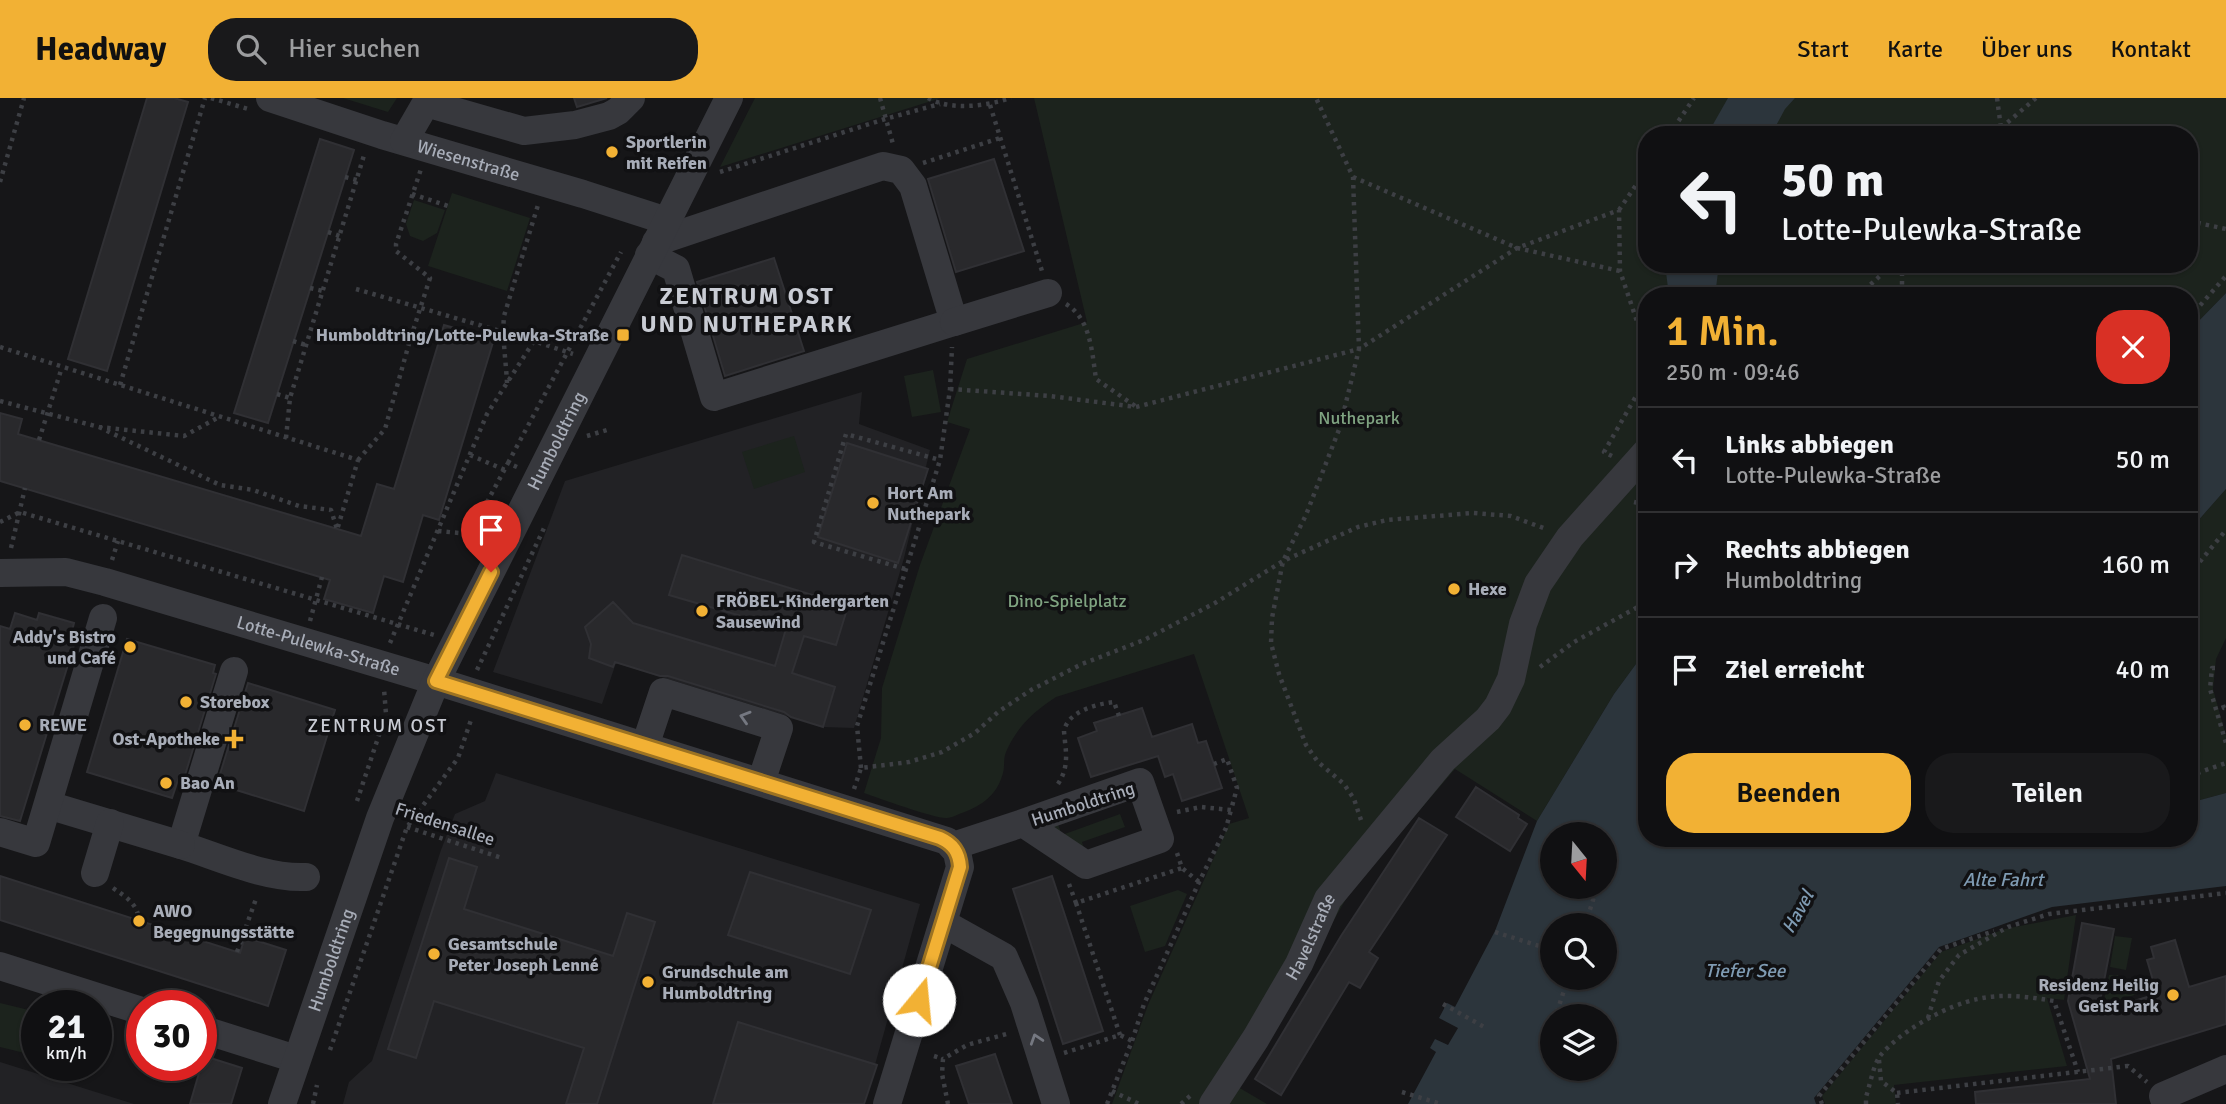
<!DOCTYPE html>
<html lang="de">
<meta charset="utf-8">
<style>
body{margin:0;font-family:Signika,sans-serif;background:#19191b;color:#f1f3f6;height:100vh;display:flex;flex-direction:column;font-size:26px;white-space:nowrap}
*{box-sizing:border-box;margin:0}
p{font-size:23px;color:#9c9d9f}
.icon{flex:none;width:38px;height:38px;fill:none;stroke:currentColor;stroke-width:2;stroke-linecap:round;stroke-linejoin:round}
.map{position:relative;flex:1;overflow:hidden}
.panel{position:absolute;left:1638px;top:189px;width:560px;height:560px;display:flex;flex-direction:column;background:#101012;border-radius:28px;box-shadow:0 2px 5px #0004,0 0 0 2px #303032}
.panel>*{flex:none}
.hud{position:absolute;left:1638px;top:28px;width:560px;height:147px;border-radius:28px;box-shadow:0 2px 5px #0004,0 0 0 2px #303032;background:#101012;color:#f1f3f6;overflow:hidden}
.needle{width:46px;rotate:162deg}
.controls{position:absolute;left:1540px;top:724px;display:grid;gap:14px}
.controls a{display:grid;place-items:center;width:77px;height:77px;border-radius:50%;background:#101012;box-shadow:0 2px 5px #0004,0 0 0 2px #303032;font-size:35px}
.speed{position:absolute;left:21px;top:892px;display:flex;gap:14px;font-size:35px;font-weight:700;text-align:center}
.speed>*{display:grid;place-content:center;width:91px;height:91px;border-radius:50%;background:#101012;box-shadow:0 2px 5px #0004,0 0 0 2px #303032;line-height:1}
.speed small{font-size:18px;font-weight:400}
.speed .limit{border:10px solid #d22;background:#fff;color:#111}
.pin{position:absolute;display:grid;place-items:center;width:60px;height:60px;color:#fff;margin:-72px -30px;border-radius:50% 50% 50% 0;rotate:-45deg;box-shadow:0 0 7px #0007}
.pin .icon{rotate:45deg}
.me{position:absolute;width:77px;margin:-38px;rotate:17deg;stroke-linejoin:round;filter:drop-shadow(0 0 5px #0008)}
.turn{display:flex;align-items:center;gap:24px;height:147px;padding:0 28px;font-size:32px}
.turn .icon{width:91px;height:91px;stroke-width:2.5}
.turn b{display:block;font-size:49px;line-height:60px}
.round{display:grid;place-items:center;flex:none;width:74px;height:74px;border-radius:28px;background:#19191b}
.headline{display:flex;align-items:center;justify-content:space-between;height:119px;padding:0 28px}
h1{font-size:42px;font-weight:600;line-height:52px;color:#f2b134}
.cta{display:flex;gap:14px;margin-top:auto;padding:14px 28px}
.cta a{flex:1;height:80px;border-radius:28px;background:#f2b134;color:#111;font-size:28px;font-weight:600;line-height:80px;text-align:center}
.cta a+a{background:#19191b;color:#f1f3f6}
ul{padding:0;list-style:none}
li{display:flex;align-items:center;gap:21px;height:105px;padding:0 28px;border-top:2px solid #303032}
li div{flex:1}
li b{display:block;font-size:26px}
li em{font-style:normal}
header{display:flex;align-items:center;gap:42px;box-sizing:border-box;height:98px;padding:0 35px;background:#f2b134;color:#111}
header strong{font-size:33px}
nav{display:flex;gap:38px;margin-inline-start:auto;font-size:24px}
.search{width:490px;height:63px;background:#19191b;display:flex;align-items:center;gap:18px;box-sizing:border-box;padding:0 24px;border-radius:28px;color:#9c9d9f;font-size:26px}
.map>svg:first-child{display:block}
</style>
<header>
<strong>Headway</strong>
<div class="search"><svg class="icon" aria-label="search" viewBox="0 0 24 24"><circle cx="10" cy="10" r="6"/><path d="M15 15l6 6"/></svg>Hier suchen</div>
<nav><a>Start</a><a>Karte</a><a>Über uns</a><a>Kontakt</a></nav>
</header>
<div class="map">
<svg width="2226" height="1006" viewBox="0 0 2226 1006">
<rect width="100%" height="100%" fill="#161618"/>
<!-- built -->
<path fill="#222225" d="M862 294 859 326 930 352 904 460 854 630 823 629 616 565 602 606 493 574 565 383Z
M496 675 920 806 864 1006H343L349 984 372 963 441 752 455 716 485 703Z
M0 964 134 1006H0Z"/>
<!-- green -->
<path fill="#1c231d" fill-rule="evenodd" d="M343 0H397L388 14Z
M755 0H941L720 69Z
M1034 0H2226V195L2189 233V198H1647V551L1614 596 1537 723 1455 671 1350 794 1238 989 1267 1006H1112L1148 907 1229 726 1249 720 1194 556 1056 599C1034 613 1016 630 1006 654 1003 661 1005 668 1003 675 997 697 983 707 962 715 958 716 952 720 947 720 936 721 878 700 864 695L881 640 882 590 920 467 970 331 947 324 967 261 1087 224ZM1647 37H2189V166H1647Z
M452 95 530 120 507 193 428 168Z
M414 102 445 112 437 135 423 143 410 138 406 126Z
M933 272 941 314 912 319 904 278Z
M794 338 805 374 754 391 742 354Z
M2226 391V540L2216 561 2213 591 2226 638V695L2189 705V433Z
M1120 716 1125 729 1082 744 1086 757 1051 727 1057 724 1062 737Z
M1178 792 1187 796 1165 848 1145 854 1130 808Z
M2076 817 2064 902 2047 900 2067 968 1894 987 1896 1006H1825L1822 998 1941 854 2005 831Z
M2115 838 2132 840 2126 872 2110 869Z
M2109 877H2118L2121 886 2128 889 2134 887 2137 879H2143L2145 885 2150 884 2153 891 2106 906 2104 902Z
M0 905 37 914V958L0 949Z"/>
<!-- water -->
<path fill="#2c353c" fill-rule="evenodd" d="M1728 0H1795L1785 11 1771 37H1707Z
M1665 166H1719L1715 198H1669Z
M2226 195V391L2189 433V233Z
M1647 551V740H2189V705L2226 695V788L2052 809 1939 849 1814 1000 1816 1006H1408L1436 954 1430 950 1435 941 1448 947 1458 930 1439 920 1447 905 1455 909 1495 833 1537 723 1614 596ZM1552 737H1605V789H1552ZM1552 828H1605V880H1552ZM1552 919H1605V971H1552Z"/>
<!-- building -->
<path fill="#29292c" stroke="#303034" stroke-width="2" d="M147 0H174L188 4 107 273 68 261Z
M574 0H607L577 9Z
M320 41 354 52 268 325 234 315Z
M994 61 1024 153 956 174 928 81Z
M774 160 804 253 725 278 697 184Z
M444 227 494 241 439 422 423 417 403 484 384 478 373 515 324 501 330 482 0 383V315L22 321 18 336 361 438 377 386 394 391Z
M847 345 928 371 898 465 818 439Z
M682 457 848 508 836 547 804 538 792 575 835 589 823 629 791 619 784 614 668 578H660L615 564 613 569 589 560 591 546 585 529 613 504 633 525 775 568 786 531 669 497Z
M15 515 37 522 39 515 74 525 72 533 78 534 20 723 0 718V528L10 531Z
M127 541 215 567 213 575 216 576 185 677 180 676 172 700 87 674Z
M248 585 335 612 304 713 217 686Z
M1142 610 1152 639 1192 626 1198 645 1206 643 1222 690 1182 703 1173 676 1165 679 1158 658 1091 679 1078 640 1097 633 1094 625Z
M1476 689 1519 717 1518 720 1527 726 1510 753 1456 719Z
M1419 720 1447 737 1369 854 1378 860 1360 890 1349 884 1281 997 1255 981 1341 838Z
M449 760 477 769 464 811 613 858 627 815 655 824 597 1006H566L584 950 434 903 416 960 388 951Z
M750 774 871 812 850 876 728 837Z
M0 778 240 855 245 839 286 852 268 908 0 822Z
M1052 778 1103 933 1063 946 1013 791Z
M2082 825 2114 831 2098 914 2157 896 2147 862 2154 860 2151 849 2175 842 2189 889 2226 878V926L2111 961 2116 1006H1976L1975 994 2090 981 2068 903Z
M738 924 877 967 864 1006H713Z
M995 956 1012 1006H969L956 968Z
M204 958 242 970 231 1006H190Z"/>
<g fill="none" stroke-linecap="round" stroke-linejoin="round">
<!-- path -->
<path stroke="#3d3f44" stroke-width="4.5" stroke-dasharray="3.5 5" stroke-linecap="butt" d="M211 0 248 11
M880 0 893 46
M928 0C951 13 986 8 1011 0
M1997 0 2001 30 1999 37
M990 7 1042 173
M2001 30 2036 0
M1669 37 1694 0
M923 65 1000 40
M720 74 885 21 940 6
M345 79 357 82
M1353 79 1517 150 1620 173
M0 84 24 0
M412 96 448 108
M1619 112 1647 71
M2189 123 2226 131
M328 134 340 138
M1902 166V198
M310 190 323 193
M356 191 534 243
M1858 198 1893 166
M1066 206C1091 221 1092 255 1096 281L1135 308
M2189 220 2226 178
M293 243 306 247
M0 249 358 362 337 432
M507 285C506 263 502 240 504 218L538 107
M120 287 205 0
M950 291 1050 298 1136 309 1359 251 1353 79 1316 0
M277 296 290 300
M0 303 99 329 184 338 219 319
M99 329 220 387 253 392 299 408 331 412 337 431
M587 338 610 331
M286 340 290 300 365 54
M39 342 62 269
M470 357 505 372
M1612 358 1604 354 1647 279
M358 362 385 331 410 242 430 180 396 153V146L421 71
M508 365 621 154
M1634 404 1647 407
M0 424 20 414 434 537
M438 433 470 436 508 365 517 369
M11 450 25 390
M112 462 118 443
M905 471 814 444 846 336 940 362
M2189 477 2226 432
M310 523 322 479
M390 545 487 316 534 243 573 256
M1540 569 1574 544 1647 504
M2215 570H2212L2210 591 2226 645
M477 572 545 428
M2223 607 2224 610H2226
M861 670 857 628 940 362 950 291 952 249
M2189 678 2226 665
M1058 686C1067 672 1067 660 1065 644 1065 643 1064 634 1064 633 1068 613 1097 606 1114 604L1119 618
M854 691 861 670 909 664 942 654 975 635 998 614 1031 592 1082 566 1144 542 1215 505 1283 463 1358 429 1387 422 1473 415 1511 418 1546 431
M357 703 386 616 384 591
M1177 714 1201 709 1231 712 1237 690 1227 661 1214 666
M1361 722 1354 701 1344 686 1318 664 1306 647 1279 576 1271 545 1272 520 1283 463 1306 417 1340 329 1359 251 1517 150 1619 112 1620 173 1647 253
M407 729 502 760
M1177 755 1182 770 1199 784
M1069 786 1076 805 1182 770
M113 790C126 799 138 806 139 823
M1076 805 1120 937
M1585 828 1597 789
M1495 834 1552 852
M237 854 257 798
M1443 906 1486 930
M1557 914 1568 880
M1928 920 1939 883 1959 857 2008 829 2049 816 2226 795
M330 952 407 729 458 660 472 619
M1064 955 1120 937 1132 943
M934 958 943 961
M1879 962 1881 983 1897 995 1898 1006
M1112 993 1139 1006
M1402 994 1441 1006
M1897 995 2128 968 2147 984
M313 1006 317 987
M948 1006 942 976 943 961 967 947 1010 935
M1107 1006 1132 943 1144 906 1199 784 1226 730 1231 712
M1181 1006 1190 998
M1822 1006 1819 998 1941 851 1994 833
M1866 1006V999C1870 987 1873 968 1880 958 1900 933 1947 907 1978 901 2004 895 2029 899 2054 903L2078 974"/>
<!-- minor -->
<g stroke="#37383d" stroke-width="28">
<path id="s1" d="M270 0 382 37 583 96 667 123"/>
<path d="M404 43 426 5 524 33 575 27 609 18 618 13 631 0"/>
<path d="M649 157 676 171 714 299 954 224 913 88 901 72 883 68 656 144"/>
<path d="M954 224 1048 195"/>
<path id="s2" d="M0 475 66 474 105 484 436 583 947 743 957 754 960 769 887 1006"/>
<path d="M234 573 181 747C219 759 266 781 306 779"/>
<path d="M645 648 663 594 779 630 761 684"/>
<path d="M48 707 181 747"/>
<path d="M0 734 36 745 103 520"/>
<path d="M953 748 1023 725 1086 767 1160 741 1140 684 1023 725"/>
<path d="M95 775 110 725"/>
<path d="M943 825 1004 859 1024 905 1056 1006"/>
<path d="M0 868 142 913"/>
<path d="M201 931 296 961"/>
<path id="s3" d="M282 1006 380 720 436 583 729 0"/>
<path id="s4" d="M1213 1006 1256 940 1299 866 1328 801 1443 662 1488 621 1498 608 1511 581 1523 526 1538 486 1570 439 1647 353"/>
<path d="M2166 1006 2163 998 2226 971"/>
</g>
</g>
<!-- one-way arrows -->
<defs><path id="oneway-chevron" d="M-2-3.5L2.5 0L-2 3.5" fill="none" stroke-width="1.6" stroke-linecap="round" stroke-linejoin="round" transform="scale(1.75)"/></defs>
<g stroke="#757881">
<use href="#oneway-chevron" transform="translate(745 619) rotate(-163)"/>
<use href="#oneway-chevron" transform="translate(1036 941) rotate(-108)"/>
</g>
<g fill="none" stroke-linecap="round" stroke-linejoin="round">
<!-- route casing -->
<g stroke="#9d7322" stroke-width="18">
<path id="route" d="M491 474 436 583 940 740C953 746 959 754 960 769L919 902"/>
</g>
<!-- route -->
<use href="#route" stroke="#f2b134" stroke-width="12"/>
</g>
<!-- markers -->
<g fill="#f2b134" stroke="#111113" stroke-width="2.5">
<circle cx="612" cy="54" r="7"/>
<rect x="616" y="230" width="14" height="14" rx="3.5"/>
<circle cx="873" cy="405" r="7"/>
<circle cx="1454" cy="491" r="7"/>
<circle cx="702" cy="513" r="7"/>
<circle cx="130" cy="549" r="7"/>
<circle cx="186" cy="604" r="7"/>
<circle cx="25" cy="627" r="7"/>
<path d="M230.5 630.5h7v7h7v7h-7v7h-7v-7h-7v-7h7z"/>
<circle cx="166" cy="685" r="7"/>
<circle cx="139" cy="823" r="7"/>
<circle cx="434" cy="856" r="7"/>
<circle cx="648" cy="884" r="7"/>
<circle cx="2173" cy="897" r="7"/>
</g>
<g text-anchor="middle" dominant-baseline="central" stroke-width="7" stroke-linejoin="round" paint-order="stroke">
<!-- poi labels -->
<g font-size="18" font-weight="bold" fill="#a8adb8" stroke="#111113" text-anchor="start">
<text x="626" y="44">Sportlerin<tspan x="626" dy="21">mit Reifen</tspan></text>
<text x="609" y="237" text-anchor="end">Humboldtring/Lotte-Pulewka-Straße</text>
<text x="887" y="395">Hort Am<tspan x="887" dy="21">Nuthepark</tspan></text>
<text x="1468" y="491">Hexe</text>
<text x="716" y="503">FRÖBEL-Kindergarten<tspan x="716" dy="21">Sausewind</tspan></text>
<text x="116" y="539" text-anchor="end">Addy's Bistro<tspan x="116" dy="21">und Café</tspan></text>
<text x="200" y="604">Storebox</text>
<text x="39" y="627">REWE</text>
<text x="220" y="641" text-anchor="end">Ost-Apotheke</text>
<text x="180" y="685">Bao An</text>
<text x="153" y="813">AWO<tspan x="153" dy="21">Begegnungsstätte</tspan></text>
<text x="448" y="846">Gesamtschule<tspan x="448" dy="21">Peter Joseph Lenné</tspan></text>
<text x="662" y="874">Grundschule am<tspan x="662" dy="21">Humboldtring</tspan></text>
<text x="2159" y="887" text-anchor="end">Residenz Heilig<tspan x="2159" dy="21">Geist Park</tspan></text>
</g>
<!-- street labels -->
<g font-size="18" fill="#a8adb8" stroke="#111113">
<text stroke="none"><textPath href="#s1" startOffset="208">Wiesenstraße</textPath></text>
<text stroke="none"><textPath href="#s3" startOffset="719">Humboldtring</textPath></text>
<text stroke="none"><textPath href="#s2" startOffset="329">Lotte-Pulewka-Straße</textPath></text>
<text transform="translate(1083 706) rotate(-18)">Humboldtring</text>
<text transform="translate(445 726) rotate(18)">Friedensallee</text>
<text stroke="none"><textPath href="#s4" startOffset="194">Havelstraße</textPath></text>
<text stroke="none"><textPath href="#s3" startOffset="152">Humboldtring</textPath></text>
</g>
<!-- park labels -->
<g font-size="18" fill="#7fa381" stroke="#111113">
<text x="1359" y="320">Nuthepark</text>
<text x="1067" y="503">Dino-Spielplatz</text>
</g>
<!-- neighbourhood labels -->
<g font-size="19" letter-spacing="2" fill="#c9ccd4" stroke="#111113">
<text x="378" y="628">ZENTRUM OST</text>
</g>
<!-- water labels -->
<g font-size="19" font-style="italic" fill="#7f9bb3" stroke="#111113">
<text x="2003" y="782">Alte Fahrt</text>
<text transform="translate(1798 814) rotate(-61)">Havel</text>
<text x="1745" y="873">Tiefer See</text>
</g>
<!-- district labels -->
<g font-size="24" font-weight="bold" letter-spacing="2" fill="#c9ccd4" stroke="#111113">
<text x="747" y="198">ZENTRUM OST<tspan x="747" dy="28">UND NUTHEPARK</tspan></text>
</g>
</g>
</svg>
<div class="controls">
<a><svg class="needle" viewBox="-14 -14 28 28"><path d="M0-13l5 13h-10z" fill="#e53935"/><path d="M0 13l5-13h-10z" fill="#9c9d9f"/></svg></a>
<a><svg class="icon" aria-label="search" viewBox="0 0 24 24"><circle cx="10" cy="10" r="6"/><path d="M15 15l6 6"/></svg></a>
<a><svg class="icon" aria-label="layers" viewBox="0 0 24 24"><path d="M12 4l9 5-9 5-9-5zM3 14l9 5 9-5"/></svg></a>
</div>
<div class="speed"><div>21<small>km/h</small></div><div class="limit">30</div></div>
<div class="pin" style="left:491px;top:474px;background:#d93025"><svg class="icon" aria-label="arrive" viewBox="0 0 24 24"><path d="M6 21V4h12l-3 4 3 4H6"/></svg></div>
<svg class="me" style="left:919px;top:902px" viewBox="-20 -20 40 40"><circle r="19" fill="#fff"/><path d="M0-13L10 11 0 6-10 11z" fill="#f2b134"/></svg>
<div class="hud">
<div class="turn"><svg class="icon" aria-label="left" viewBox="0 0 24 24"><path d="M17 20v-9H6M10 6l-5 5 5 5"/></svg><div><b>50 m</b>Lotte-Pulewka-Straße</div></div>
</div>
<section class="panel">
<div class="headline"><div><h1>1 Min.</h1><p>250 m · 09:46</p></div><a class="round" style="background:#d93025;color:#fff"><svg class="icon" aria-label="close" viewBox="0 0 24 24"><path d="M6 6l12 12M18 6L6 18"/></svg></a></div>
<ul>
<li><svg class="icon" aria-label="left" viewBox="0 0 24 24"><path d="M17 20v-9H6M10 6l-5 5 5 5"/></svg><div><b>Links abbiegen</b><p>Lotte-Pulewka-Straße</p></div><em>50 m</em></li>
<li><svg class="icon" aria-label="right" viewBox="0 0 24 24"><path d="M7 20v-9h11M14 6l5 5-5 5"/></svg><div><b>Rechts abbiegen</b><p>Humboldtring</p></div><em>160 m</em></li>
<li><svg class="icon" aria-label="arrive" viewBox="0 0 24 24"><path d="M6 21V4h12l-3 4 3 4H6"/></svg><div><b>Ziel erreicht</b></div><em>40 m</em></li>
</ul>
<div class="cta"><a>Beenden</a><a>Teilen</a></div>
</section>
</div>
